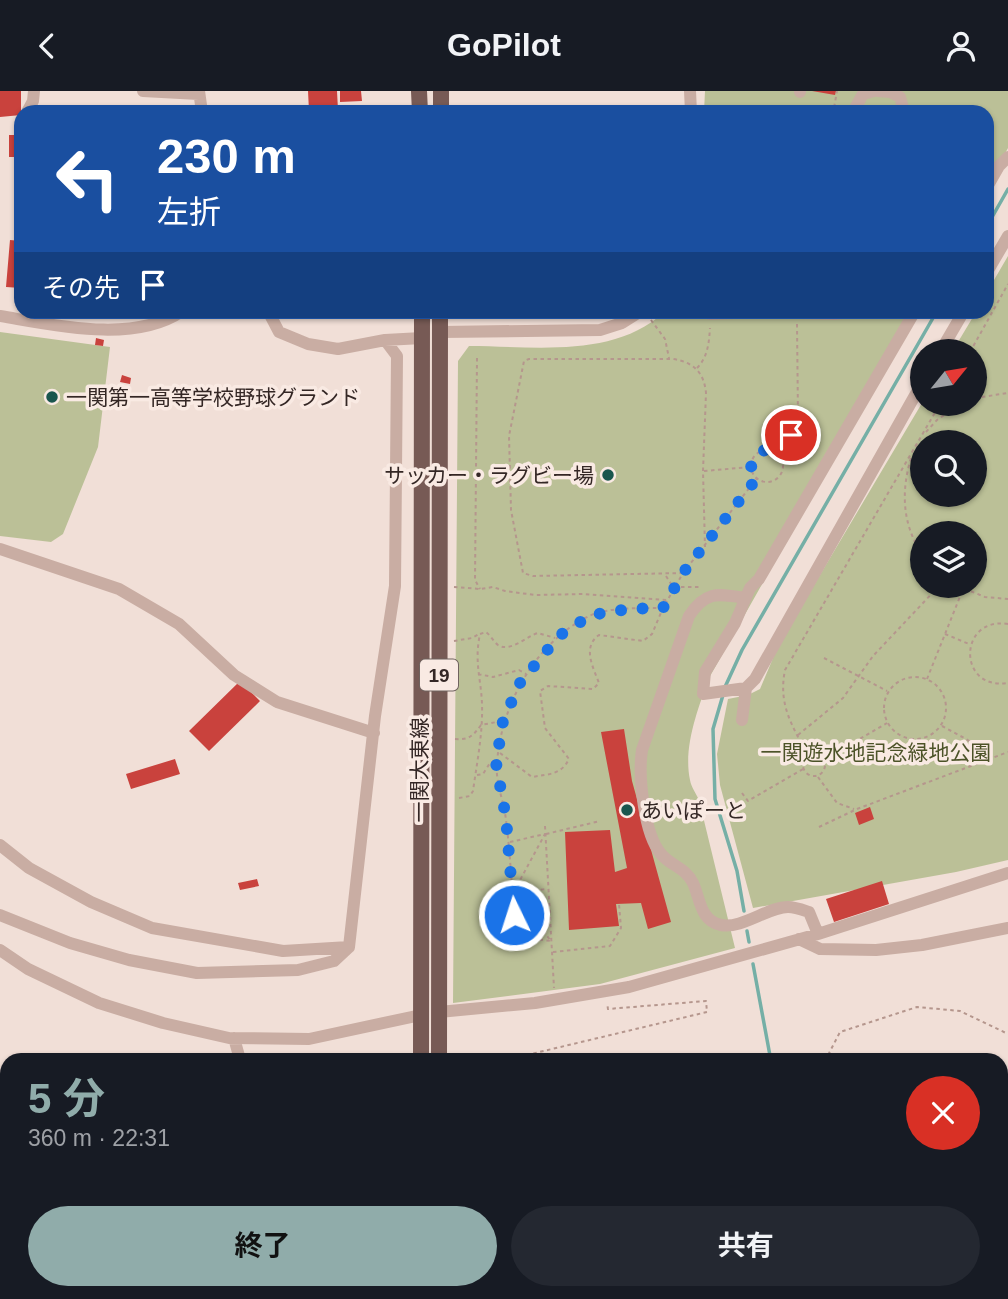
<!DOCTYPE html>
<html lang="ja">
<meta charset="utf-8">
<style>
body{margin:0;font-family:Arial,"Noto Sans JP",sans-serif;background:#242831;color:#f1f3f6;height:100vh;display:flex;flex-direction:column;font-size:26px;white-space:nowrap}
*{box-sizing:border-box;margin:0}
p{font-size:23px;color:#9ea1a6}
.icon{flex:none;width:38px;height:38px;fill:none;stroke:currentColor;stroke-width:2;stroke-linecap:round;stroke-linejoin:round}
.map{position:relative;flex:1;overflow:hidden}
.side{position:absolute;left:0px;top:962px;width:1008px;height:247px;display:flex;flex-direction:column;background:#171b24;border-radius:21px 21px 0 0;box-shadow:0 2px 5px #0004}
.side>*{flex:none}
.guide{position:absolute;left:14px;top:14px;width:980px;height:214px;border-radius:21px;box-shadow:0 2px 5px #0004;background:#1a4fa0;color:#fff;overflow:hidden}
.needle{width:46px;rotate:60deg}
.tools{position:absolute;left:910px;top:248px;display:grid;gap:14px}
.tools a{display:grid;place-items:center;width:77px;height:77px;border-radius:50%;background:#171b24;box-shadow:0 2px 5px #0004;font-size:35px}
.pin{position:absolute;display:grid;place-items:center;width:60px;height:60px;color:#fff;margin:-30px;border:4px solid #fff;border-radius:50%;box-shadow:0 2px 7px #0007}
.me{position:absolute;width:77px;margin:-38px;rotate:356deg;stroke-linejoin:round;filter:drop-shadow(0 0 5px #0008)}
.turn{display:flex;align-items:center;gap:24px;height:147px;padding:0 28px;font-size:32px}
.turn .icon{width:91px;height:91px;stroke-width:2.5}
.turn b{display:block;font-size:49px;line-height:60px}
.then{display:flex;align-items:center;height:66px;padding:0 28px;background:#0003;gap:14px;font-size:26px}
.round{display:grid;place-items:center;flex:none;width:74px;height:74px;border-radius:37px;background:#242831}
.overview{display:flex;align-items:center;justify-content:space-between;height:119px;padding:0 28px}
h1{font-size:42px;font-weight:700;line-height:52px;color:#90acaa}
.action{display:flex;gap:14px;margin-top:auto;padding:14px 28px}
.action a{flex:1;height:80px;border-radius:42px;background:#90acaa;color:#111;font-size:28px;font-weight:700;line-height:80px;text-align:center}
.action a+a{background:#242831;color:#f1f3f6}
header{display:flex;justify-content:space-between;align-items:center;height:91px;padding:0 28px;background:#171b24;font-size:32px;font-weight:700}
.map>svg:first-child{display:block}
</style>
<header><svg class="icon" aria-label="back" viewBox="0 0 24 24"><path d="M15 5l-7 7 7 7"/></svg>GoPilot<svg class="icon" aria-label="person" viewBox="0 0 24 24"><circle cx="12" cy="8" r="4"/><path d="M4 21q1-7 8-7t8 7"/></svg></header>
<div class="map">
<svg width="1008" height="1208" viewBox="0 0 1008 1208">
<rect width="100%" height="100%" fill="#f1dfd7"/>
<!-- green -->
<path fill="#bbc097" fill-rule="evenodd" d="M705 0H1008V57L987 95V21H704Z
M1008 165V769L956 781 753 817 720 694 717 663 728 608 748 604 760 598 779 553 922 312 975 313V261H952L976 221 987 220V201ZM922 352H975V404H922ZM922 443H975V495H922Z
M664 221H916L709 587C698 618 683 656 690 689 691 696 696 702 699 709L735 857 600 893 453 912 458 270 469 255C532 255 614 268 664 221Z
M0 241 110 256 98 356 63 443 51 451 0 445Z"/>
<!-- water -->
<path fill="#75afa6" d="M1008 1111V1188L1001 1191V1114Z
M785 1202H973L959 1208H770Z"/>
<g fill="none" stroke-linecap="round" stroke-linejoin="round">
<!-- stream -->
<path stroke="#75afa6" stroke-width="3.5" d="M987 135 1008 98
M725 596 742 559 937 220
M723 604 713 638 715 708 737 780 744 820
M747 840 749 851
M753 873 771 970"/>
</g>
<!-- building -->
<path fill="#c9423d" d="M0 0H21V24L0 26Z
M308 0H337L338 19 309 20Z
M340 0H361L362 10 340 11Z
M812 0H836L835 4Z
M9 44H21V66H9Z
M10 149 21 150V197L6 196Z
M96 247 104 249 103 255 95 254Z
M122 284 131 287 130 293 120 291Z
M240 590 260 610 209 660 189 640Z
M624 638 632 690 671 831 648 838 641 812 616 813 619 835 569 839 565 741 610 739 615 781 627 777 601 641Z
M175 668 180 683 131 698 126 683Z
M870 716 874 728 859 734 855 722Z
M257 788 259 795 240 799 238 792Z
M882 790 889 813 834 831 826 808Z"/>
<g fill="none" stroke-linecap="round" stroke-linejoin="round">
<!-- path -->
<path stroke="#b5968d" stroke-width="2" stroke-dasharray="3.5 3.5" stroke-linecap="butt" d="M823 21 824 18 834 17 837 0
M651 229 665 248 669 267
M797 233 798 326
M970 261 1008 193
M477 267 475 489 480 498
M697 277C708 266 709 251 710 237
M975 307 1008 302
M787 336a10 10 0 1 1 20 0a10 10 0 1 1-20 0Z
M926 341 937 329 960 313
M751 375a16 16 0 1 1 32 0a16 16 0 1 1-32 0Z
M777 363 791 345
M911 367C901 400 902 433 922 463
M704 380 750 376
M683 482 533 485 523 482 511 419 509 345 524 270 529 268H673C693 271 704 281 706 302L703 380 705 456
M666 485 673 496H700
M958 495 985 506 1008 508
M454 496 480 498 493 496 505 500 535 504 583 503 667 509
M1008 533C958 525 957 600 1008 592
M945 543 969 553
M454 550 472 547 479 543
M824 567 887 600
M478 583 493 586 519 579 526 583
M884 617a31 31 0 1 1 62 0a31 31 0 1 1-62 0Z
M927 588 963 498
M942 635 966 648 994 667
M798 644 843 607 873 565 939 495
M455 648C469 649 473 645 481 634L502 630
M500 662 532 686C549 683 561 684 569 668L545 637 540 600 548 595 593 598 599 592C593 576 582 556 599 544L643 550 652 543 663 517 683 482 757 387
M803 674a11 11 0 1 1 22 0a11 11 0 1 1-22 0Z
M808 665C792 634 778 614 785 579L940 313
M824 669 887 632
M477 684 483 683 490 672 496 669
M818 686 837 712 854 718
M742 702 748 710 803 678
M459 707 470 705 473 700C477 671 483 642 482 613 481 587 474 571 480 543L486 541C491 545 494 551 498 554 510 562 527 545 538 542L555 547
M545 735 554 897
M819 736 857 718 1008 661
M546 743 600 730
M510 751 545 743 513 802
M512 802 551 850 516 846C512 807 511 768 506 729 504 711 495 690 497 672 501 614 535 552 589 525 608 516 642 517 663 517
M513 802 546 798
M553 861 610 855 621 837 619 813
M457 969 510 968 707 921 706 910 608 918 607 912
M708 970 717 966 714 970
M825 970 840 941 917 916 960 920 1008 943
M1001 1049 1008 1047
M611 1202 612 1208
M719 1208 744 1202"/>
<!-- minor -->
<path stroke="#c9ada3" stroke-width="12" d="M143 0 199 3
M199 0 202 21
M690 0 691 21
M800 0V1
M878 0 890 1 900 6 904 21
M27 21 33 10 34 0
M853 21 863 3 874 0
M987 96 999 75 1008 66
M987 181 1008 145
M268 220 279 241 308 253 338 258 385 249
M915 220 759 488 750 497 735 532 705 581 703 603 746 597 755 588 922 292
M710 223 758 221 835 223 855 220
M0 225C54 234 134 253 182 220
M440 241 600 239 622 232 641 220
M940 261 964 220
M0 458 119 498 179 533 234 584 277 611 374 642
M746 507C718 503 706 499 689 525L642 659C638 685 644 743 661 763 671 775 686 777 693 792 700 807 700 830 721 834 742 838 768 816 788 816 795 816 803 819 809 821L818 843
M742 629 746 597
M0 754 29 777 91 811 152 837 283 860 349 856 375 625 395 495 397 265 385 249 422 247
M0 824 70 852 129 869 197 882 298 879 334 870 349 856
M799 848 820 858 876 859 922 854 1008 837
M0 859 28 878 99 912 163 932 229 947 309 948 421 924
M439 921 535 912 629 896 818 843 1008 782
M234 947 239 965 245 970
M0 1077 7 1081"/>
<!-- major -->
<path stroke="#775a55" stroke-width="16" d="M419 0 420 21
M441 0V21
M421 970 422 220
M439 970 440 220
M418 1208V1202
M438 1208V1202"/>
</g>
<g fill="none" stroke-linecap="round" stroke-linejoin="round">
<!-- route -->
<path stroke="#1a73e8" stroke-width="12" stroke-dasharray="0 21.6" d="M514 824 506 727 496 672 503 630 520 592 559 545 591 524 629 518 663 517 683 482 757 387 751 376 755 365 765 359 777 362 791 344"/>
</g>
<!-- markers -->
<g fill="#1a564e" stroke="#f9eae3" stroke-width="2.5">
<circle cx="52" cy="306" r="7"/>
<circle cx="608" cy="384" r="7"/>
<circle cx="627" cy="719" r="7"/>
</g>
<g text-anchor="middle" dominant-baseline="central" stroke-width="7" stroke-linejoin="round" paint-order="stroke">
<!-- shield labels -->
<rect fill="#f9eae3" stroke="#6f625e" stroke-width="2" x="420" y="568.5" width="38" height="31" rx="5"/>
<g font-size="19" font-weight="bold" fill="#342725">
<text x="439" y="584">19</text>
</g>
<!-- poi labels -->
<g font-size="21" fill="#342725" stroke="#f9eae3" text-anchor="start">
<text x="66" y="306">一関第一高等学校野球グランド</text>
<text x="594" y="384" text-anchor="end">サッカー・ラグビー場</text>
<text x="641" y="719">あいぽーと</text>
</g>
<!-- park labels -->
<g font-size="21" fill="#4c5328" stroke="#f9eae3">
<text x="876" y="661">一関遊水地記念緑地公園</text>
</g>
<!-- street labels -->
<g font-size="21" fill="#342725" stroke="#f9eae3">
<text transform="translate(419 679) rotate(-90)">一関大東線</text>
</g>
</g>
</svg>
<div class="tools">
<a><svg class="needle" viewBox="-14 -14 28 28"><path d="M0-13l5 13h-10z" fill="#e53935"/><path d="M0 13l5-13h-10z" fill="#9ea1a6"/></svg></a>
<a><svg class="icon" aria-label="search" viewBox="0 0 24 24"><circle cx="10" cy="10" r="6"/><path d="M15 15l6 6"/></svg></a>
<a><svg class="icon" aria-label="layers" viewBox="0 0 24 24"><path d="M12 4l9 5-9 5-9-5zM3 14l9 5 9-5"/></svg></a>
</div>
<div class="pin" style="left:791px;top:344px;background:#d93025"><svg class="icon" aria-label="arrive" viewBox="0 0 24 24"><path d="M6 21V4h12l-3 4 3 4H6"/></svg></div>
<svg class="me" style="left:514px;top:824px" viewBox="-20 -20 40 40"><circle r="17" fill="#1a73e8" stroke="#fff" stroke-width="3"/><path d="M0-11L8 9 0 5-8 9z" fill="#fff"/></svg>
<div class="guide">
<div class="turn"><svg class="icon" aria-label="left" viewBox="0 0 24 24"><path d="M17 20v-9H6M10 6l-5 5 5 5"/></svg><div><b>230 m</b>左折</div></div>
<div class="then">その先<svg class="icon" aria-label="arrive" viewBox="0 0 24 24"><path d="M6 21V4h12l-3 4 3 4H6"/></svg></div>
</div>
<section class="side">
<div class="overview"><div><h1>5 分</h1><p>360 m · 22:31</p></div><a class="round" style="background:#d93025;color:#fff"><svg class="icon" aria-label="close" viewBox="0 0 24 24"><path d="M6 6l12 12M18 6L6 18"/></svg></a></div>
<div class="action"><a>終了</a><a>共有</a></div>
</section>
</div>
